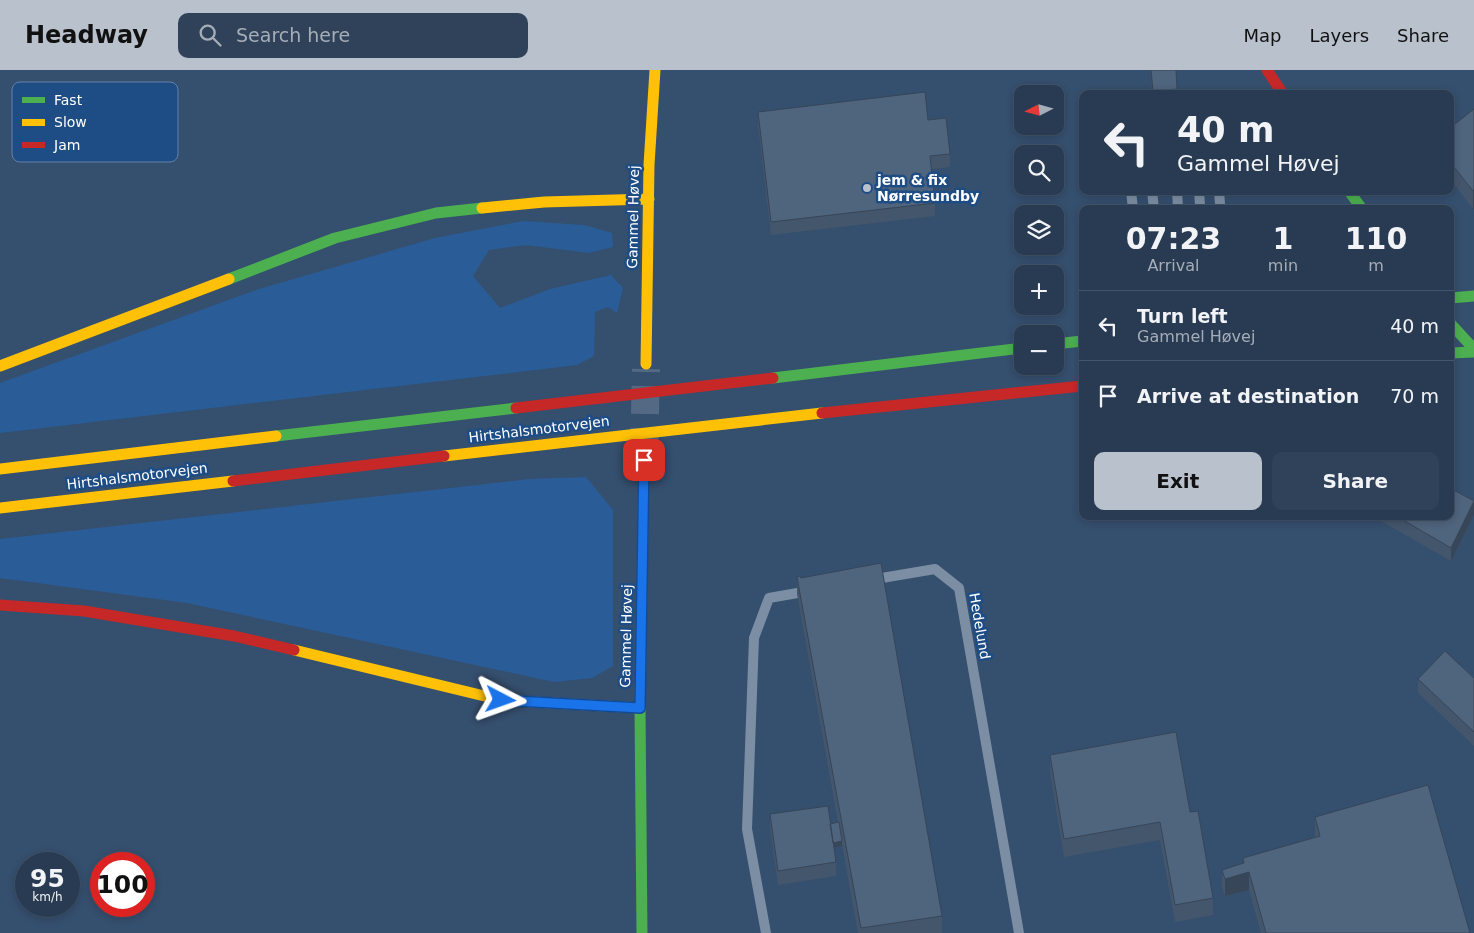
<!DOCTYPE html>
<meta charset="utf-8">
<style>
body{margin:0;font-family:"DejaVu Sans",sans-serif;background:#304259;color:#f1f3f6;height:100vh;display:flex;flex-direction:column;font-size:19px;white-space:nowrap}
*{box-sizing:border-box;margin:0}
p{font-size:16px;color:#a5adb8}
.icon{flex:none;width:28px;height:28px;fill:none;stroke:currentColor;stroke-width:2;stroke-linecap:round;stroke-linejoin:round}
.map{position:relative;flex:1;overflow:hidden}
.panel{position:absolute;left:1079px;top:135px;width:375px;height:315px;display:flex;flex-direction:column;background:#283b52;border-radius:10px;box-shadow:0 2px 8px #0003,0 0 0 1px #445569}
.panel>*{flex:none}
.banner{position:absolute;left:1079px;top:20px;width:375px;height:105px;border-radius:10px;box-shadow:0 2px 8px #0003,0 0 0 1px #445569;background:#283b52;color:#f1f3f6;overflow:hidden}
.needle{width:32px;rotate:264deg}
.tools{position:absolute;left:1014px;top:15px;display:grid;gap:10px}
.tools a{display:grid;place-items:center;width:50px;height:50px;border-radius:10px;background:#283b52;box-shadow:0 2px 8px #0003,0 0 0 1px #445569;font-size:25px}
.speed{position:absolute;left:15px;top:782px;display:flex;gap:10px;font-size:25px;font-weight:700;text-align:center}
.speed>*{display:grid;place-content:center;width:65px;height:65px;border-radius:50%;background:#283b52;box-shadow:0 2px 8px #0003,0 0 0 1px #445569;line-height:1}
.speed small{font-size:12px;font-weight:400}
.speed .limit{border:8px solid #d22;background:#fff;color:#111}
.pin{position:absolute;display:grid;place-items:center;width:42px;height:42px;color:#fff;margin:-21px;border-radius:10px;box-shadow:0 2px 8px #0006}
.me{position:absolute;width:55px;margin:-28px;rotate:94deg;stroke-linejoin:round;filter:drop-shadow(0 0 4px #0008)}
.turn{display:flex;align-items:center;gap:18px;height:105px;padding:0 15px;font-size:22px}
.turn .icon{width:65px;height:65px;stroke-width:2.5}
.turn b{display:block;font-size:35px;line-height:42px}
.eta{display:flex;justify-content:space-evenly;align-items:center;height:85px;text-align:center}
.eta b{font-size:30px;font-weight:700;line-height:35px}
.action{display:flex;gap:10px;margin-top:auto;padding:10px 15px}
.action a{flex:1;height:58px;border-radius:10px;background:#b8c1cc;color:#111;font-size:20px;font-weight:700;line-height:58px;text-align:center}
.action a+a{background:#304259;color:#f1f3f6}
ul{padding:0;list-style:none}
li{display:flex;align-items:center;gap:15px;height:70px;padding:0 15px;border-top:1px solid #445569}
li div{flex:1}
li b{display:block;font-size:19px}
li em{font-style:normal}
header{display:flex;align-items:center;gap:30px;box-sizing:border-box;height:70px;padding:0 25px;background:#b8c1cc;color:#111}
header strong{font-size:24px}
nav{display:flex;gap:28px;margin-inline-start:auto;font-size:18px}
.search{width:350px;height:45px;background:#304259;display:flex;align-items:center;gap:12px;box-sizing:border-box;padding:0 18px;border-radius:10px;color:#a5adb8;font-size:19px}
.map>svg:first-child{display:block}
</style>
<header>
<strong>Headway</strong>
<div class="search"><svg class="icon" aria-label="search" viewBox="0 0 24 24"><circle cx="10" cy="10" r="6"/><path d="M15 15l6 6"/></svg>Search here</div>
<nav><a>Map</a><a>Layers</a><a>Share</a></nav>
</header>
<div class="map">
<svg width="1474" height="863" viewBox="0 0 1474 863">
<rect width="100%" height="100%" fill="#354f6e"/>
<!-- green -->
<path fill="#2a5d97" d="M523 151 584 155 612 163 613 177 589 183 525 175 489 180 473 206 500 238 550 219 611 205 623 218 617 243 608 237 595 242 594 286 577 295 0 363V313L259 219 435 168Z
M586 407 613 440V596L592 608 554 612 187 533 0 508V469L529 409Z"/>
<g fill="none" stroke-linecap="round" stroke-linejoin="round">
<!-- secondary-tunnel -->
<path stroke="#536984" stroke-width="28" stroke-dasharray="28 14" stroke-linecap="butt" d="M644 386 646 299"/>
<!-- lane -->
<path stroke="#7c8ea4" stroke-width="10" d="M1131 121 1133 139
M1152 121 1154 139
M1177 121 1178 138
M1199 121 1200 135
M1219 121 1220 134
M870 510 935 499 959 518 1019 863
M766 863 747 759 754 568 769 528 809 521"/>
<!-- fast -->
<path stroke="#4caf50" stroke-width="11" d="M1349 121 1362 139
M229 209 335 168 436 143 482 138
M1450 228 1474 226
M1450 253 1474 279
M1055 274 1082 271
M1450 283 1474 282
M773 308 1022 278
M276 366 516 338
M642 863 640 638 644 390"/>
<!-- slow -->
<path stroke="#ffc107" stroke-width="11" d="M482 138 544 132 649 129
M646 294 649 95 655 0
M0 296 229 209
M444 386 822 343
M0 399 276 366
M0 438 233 411
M294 580 501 630 640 638"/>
<!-- jam -->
<path stroke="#c62828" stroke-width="11" d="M1267 0 1283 24
M516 338 773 308
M822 343 1082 316
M233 411 444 386
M0 535 84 541 234 566 294 580"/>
</g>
<!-- wall -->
<path fill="#44566c" d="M1151 0H1176L1177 24H1152Z
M1474 39 1473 139 1450 109V58Z
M758 42 928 50 950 84V97L932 99 935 133V146L771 165 758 55Z
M1126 121H1162L1126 125Z
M1474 431V445L1451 491 1372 446H1450Z
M797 507 942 846V863H858L842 775V776L834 778 836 792V806L778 815 770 758V744L830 754 838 752 797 524Z
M1474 608V676L1418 623V609Z
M1050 685 1190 742 1213 828V845L1175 852 1160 770 1064 787 1050 702Z
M1315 747 1470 863H1261L1249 820 1225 826 1222 817V800L1243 793V788L1315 767Z"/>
<!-- shaded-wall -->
<path fill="#374658" d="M1474 120V138L1473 139V121Z
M1474 431V445L1451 491V478Z
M842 771V776L832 778V773Z
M1249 802V820L1225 826V809Z"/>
<!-- building -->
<path fill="#4f647d" stroke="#374658" d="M1151 0H1176L1177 19 1153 21Z
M925 22 928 50 946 48 950 84 930 86 935 133 771 152 758 42Z
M1474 39V120L1473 121 1450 92V58Z
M1450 418 1474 431 1451 478 1396 446H1450Z
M881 493 942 846 861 858 797 507 800 506 801 508Z
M1445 581 1474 608V662L1418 609Z
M1176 662 1190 742 1198 741 1213 828 1175 835 1160 752 1064 769 1050 685Z
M1428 715 1470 863H1266L1249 802 1225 809 1222 800 1244 793 1243 788 1320 766 1315 747Z
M828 736 836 792 778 801 770 744Z
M839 752 842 771 833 773 830 754Z"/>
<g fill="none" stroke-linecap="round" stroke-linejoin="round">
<!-- route casing -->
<g stroke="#114b97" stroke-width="12">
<path id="route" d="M501 630 640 638 644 390"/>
</g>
<!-- route -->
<use href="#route" stroke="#1a73e8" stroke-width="9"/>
</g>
<!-- markers -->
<circle fill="#b8c1cc" stroke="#1e4d85" stroke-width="2" cx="867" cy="118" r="5"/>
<g text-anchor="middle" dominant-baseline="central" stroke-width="5" stroke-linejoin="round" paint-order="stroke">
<!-- poi labels -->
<g font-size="14" font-weight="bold" fill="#fff" stroke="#1e4d85" text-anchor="start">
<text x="877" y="110">jem &amp; fix<tspan x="877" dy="16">Nørresundby</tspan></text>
</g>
<!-- street labels -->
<g font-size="14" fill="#fff" stroke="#1e4d85">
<text transform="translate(633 147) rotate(-89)">Gammel Høvej</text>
<text transform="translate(539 359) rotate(-7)">Hirtshalsmotorvejen</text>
<text transform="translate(137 406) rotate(-7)">Hirtshalsmotorvejen</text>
<text transform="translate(980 556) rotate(80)">Hedelund</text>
<text transform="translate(626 566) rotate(-89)">Gammel Høvej</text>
</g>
</g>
<!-- legend -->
<rect x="12" y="12" width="166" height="80" rx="8" fill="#1e4d85" stroke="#6282aa" stroke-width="1"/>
<rect x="22" y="27" width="23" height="6" fill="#4caf50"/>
<rect x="22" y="49" width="23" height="7" fill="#ffc107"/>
<rect x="22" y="72" width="23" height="6" fill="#c62828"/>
<g font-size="14" fill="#fff">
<text x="54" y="35">Fast</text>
<text x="54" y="57">Slow</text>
<text x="54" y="80">Jam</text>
</g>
</svg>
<div class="tools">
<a><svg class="needle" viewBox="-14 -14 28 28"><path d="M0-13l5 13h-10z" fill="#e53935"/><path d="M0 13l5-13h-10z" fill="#a5adb8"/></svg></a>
<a><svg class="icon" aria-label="search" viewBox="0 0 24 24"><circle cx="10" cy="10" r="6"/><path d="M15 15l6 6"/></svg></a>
<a><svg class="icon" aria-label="layers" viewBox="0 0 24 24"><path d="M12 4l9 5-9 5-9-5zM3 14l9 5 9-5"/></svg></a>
<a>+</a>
<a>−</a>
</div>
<div class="speed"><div>95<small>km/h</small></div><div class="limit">100</div></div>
<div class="pin" style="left:644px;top:390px;background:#d93025"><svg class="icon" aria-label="arrive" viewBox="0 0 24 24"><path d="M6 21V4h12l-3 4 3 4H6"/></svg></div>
<svg class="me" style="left:501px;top:630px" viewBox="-20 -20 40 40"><path d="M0-17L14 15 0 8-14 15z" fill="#1a73e8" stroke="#fff" stroke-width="4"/></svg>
<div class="banner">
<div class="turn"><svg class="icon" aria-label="left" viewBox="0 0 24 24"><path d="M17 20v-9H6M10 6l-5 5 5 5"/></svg><div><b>40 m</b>Gammel Høvej</div></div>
</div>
<section class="panel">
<div class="eta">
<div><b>07:23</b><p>Arrival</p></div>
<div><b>1</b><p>min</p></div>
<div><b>110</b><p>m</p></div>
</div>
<ul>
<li><svg class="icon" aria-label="left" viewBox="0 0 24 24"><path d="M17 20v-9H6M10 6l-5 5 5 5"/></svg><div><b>Turn left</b><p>Gammel Høvej</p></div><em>40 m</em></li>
<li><svg class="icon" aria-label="arrive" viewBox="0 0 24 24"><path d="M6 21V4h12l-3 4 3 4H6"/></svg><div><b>Arrive at destination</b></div><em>70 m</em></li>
</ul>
<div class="action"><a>Exit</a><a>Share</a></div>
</section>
</div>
